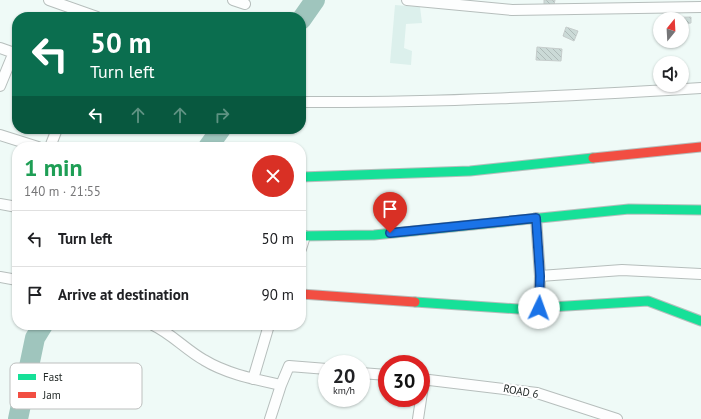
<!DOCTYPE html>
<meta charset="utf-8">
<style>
body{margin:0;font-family:"PT Sans",sans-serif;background:#f6f6f6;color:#202124;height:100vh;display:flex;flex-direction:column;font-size:15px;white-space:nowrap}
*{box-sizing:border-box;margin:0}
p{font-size:13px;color:#757577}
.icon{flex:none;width:22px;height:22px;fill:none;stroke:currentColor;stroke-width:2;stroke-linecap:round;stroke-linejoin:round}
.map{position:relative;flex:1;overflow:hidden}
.details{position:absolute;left:12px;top:142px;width:294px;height:188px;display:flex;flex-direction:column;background:#fff;border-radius:16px;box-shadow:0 1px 3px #0004}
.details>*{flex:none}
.hud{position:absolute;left:12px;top:12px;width:294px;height:122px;border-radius:16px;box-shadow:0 1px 3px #0004;background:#0b6e4f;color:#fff;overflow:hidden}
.needle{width:26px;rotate:18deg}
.tools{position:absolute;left:653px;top:12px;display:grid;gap:8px}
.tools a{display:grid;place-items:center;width:36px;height:36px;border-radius:50%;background:#fff;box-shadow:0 1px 3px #0004;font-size:20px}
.speed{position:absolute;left:318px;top:355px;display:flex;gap:8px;font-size:20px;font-weight:700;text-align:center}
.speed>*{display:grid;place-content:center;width:52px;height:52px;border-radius:50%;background:#fff;box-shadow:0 1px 3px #0004;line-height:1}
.speed small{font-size:10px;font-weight:400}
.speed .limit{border:6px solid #d22;background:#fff;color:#111}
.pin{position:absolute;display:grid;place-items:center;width:34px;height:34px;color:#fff;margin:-41px -17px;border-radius:50% 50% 50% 0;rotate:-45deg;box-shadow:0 0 4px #0007}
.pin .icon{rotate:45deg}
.me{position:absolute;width:44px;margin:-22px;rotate:3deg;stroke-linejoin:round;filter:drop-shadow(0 0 3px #0008)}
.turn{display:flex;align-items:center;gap:14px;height:84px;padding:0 12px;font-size:18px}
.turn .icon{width:52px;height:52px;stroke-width:2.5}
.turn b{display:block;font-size:28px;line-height:34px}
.lanes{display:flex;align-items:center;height:38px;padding:0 12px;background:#0003;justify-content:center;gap:20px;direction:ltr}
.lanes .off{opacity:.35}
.round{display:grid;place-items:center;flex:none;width:42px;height:42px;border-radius:21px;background:#f6f6f6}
.head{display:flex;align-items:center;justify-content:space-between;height:68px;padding:0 12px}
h1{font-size:24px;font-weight:700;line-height:30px;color:#1e9e55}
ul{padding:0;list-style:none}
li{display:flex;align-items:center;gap:12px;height:56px;padding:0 12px;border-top:1px solid #e0e0e0}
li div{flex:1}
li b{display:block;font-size:15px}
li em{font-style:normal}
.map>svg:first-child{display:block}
</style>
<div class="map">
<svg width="701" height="419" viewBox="0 0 701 419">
<defs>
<pattern id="building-back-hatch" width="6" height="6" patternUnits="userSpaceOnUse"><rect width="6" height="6" fill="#cbdad7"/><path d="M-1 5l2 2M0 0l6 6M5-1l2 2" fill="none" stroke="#aebbb9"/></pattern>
</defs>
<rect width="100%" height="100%" fill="#effaf7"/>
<!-- built -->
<path fill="#dcf0ec" d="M395 5 420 7 422 23 406 24 404 48 412 51 411 65 390 63Z"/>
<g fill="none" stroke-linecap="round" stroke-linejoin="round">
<!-- river -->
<path stroke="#9fc5bd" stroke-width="20" d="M301 20 315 0
M208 147 221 129
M18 419 35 338 43 325"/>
</g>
<!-- building -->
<path fill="url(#building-back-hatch)" stroke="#c6cdcc" d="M544 0H555L554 5 544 4Z
M691 17V23L682 24V19H660V41H671V43H660L658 18Z
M566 27 578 31 574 41 563 36Z
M537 47 562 49 561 61 536 60Z"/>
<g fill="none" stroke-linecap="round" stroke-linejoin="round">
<!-- street casing -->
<g stroke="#b6bebc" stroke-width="12">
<path id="street" d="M49 0 97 17
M233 0 245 4
M407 0 512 10 701 7
M0 48 17 54
M0 86 14 52
M301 102C434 103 568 96 701 88
M0 135 38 147
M50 147 57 129
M0 204 17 207
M536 218 540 276 539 308
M301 249 305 236
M540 276 622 270 701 274
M0 277 17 280
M153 325C172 334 186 350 204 360 227 374 254 379 281 385
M361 373 387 375
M253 379 269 325
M421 379 537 393 617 419
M270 419 281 385 289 366 327 369
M418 419 424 379"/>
</g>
<!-- fast casing -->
<g stroke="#b6bebc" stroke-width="11">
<path id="fast" d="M301 177 470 171 593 158
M301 236 374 235 629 209 701 210
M415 302 518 309 648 301 701 321"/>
</g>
<!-- jam casing -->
<g stroke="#b6bebc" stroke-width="11">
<path id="jam" d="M593 158 701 147
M301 294 415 302"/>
</g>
<!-- street -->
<use href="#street" stroke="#fdfefe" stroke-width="10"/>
<!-- fast -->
<use href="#fast" stroke="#16e098" stroke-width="9"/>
<!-- jam -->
<use href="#jam" stroke="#f24e42" stroke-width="9"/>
</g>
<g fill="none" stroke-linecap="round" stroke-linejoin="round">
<!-- route casing -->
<g stroke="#114b97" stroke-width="10">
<path id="route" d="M390 233 536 218 540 276 539 308"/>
</g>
<!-- route -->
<use href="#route" stroke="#1a73e8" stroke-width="7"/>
</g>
<g text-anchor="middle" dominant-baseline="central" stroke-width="4" stroke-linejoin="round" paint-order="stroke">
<!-- street labels -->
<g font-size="11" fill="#232a28" stroke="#fff">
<text transform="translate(521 391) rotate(10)">ROAD 6</text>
</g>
</g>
<!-- legend -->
<rect x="10" y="363" width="132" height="46" rx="6" fill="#fff" stroke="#bdbfbe" stroke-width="1"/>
<rect x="18" y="374" width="18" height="6" fill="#16e098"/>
<rect x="18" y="392" width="18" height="6" fill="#f24e42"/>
<g font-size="11" fill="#232a28">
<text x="43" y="381">Fast</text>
<text x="43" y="399">Jam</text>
</g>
</svg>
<div class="tools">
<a><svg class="needle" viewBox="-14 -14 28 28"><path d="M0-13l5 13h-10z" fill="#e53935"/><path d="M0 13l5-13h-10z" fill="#757577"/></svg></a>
<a><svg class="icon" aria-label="sound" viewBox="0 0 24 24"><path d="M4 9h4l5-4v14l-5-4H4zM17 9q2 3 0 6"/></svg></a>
</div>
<div class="speed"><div>20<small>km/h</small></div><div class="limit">30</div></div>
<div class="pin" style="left:390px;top:233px;background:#d93025"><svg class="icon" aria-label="arrive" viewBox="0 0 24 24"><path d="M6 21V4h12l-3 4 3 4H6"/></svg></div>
<svg class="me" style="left:539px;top:308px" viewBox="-20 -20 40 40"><circle r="19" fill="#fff"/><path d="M0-13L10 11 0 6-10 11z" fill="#1a73e8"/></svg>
<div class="hud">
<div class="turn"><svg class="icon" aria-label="left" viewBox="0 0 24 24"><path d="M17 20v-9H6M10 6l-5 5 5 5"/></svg><div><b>50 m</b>Turn left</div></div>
<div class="lanes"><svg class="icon" aria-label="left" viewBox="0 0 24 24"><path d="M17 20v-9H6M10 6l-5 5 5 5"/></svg><svg class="icon off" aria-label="ahead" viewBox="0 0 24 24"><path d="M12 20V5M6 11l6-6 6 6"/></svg><svg class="icon off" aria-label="ahead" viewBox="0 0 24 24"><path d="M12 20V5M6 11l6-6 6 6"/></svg><svg class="icon off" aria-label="right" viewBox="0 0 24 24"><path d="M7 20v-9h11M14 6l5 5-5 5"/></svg></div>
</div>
<section class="details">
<div class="head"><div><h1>1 min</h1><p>140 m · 21:55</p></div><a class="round" style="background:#d93025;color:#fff"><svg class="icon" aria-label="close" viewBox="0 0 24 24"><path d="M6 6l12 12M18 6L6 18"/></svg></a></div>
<ul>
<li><svg class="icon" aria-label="left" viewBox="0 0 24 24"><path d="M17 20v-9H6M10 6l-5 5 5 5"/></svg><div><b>Turn left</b></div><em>50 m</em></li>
<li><svg class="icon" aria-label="arrive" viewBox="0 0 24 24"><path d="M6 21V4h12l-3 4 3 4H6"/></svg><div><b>Arrive at destination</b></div><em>90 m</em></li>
</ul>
</section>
</div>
